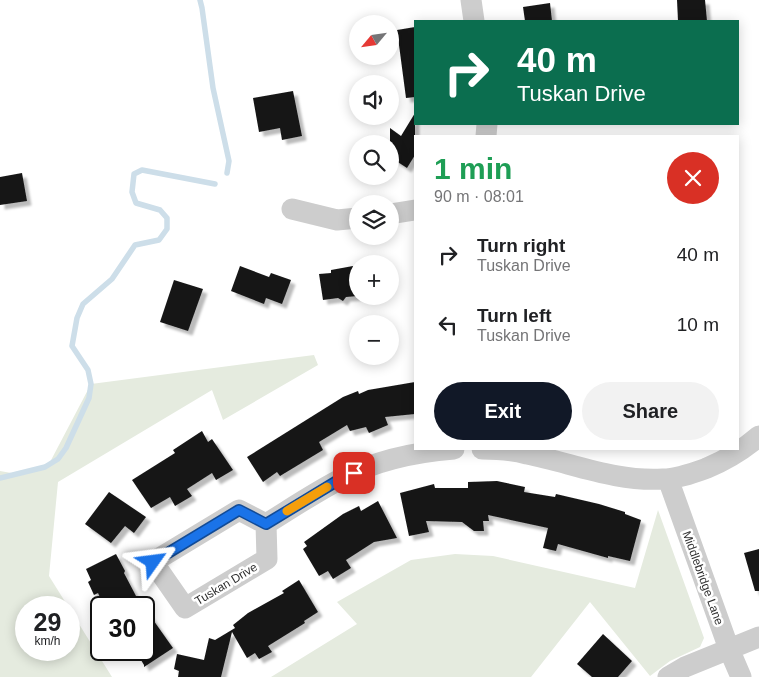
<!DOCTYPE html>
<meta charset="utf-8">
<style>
body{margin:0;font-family:Helvetica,sans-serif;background:#f2f2f2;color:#202124;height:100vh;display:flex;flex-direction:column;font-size:19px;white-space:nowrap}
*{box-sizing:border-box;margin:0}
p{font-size:16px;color:#757577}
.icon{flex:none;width:28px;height:28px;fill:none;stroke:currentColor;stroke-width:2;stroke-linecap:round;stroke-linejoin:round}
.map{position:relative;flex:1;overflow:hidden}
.sheet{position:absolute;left:414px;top:135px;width:325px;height:315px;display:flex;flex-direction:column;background:#fff;border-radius:0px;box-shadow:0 2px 12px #0003}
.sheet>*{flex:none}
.top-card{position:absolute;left:414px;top:20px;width:325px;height:105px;border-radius:0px;box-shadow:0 2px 12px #0003;background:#0b6e4f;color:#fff;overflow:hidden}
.needle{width:32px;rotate:241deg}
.tools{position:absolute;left:349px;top:15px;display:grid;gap:10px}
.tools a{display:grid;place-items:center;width:50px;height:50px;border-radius:50%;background:#fff;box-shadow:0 2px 12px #0003;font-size:25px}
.speed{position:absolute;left:15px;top:596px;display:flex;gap:10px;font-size:25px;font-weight:700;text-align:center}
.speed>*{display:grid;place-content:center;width:65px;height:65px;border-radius:50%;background:#fff;box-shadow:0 2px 12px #0003;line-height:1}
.speed small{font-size:12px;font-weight:400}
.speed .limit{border:2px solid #111;border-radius:8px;background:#fff;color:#111}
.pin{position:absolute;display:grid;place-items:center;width:42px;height:42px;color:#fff;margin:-21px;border-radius:10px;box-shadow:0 2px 8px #0006}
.me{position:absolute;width:55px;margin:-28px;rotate:59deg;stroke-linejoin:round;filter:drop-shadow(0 0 4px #0008)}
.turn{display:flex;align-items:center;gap:18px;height:105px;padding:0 20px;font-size:22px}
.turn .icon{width:65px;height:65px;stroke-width:2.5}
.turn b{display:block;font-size:35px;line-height:42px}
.round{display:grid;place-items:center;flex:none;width:52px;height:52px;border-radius:26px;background:#f2f2f2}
.overview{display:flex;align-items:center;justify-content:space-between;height:85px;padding:0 20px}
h1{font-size:30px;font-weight:700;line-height:38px;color:#1e9e55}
.button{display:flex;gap:10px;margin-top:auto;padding:10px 20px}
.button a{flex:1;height:58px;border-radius:30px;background:#111827;color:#fff;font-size:20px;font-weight:700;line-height:58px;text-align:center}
.button a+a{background:#f2f2f2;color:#202124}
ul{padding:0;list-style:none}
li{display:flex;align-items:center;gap:15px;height:70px;padding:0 20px}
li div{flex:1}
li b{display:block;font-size:19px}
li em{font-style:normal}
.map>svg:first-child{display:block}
</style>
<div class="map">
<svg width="759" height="677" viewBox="0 0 759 677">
<defs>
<filter id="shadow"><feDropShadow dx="4.5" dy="4.5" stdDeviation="1" flood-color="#0004"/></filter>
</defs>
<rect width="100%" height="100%" fill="#fff"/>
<!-- green -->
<path fill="#e5ebdf" d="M314 355 318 365 223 420 212 390 58 482 49 576 69 608H26V650H69V608L112 677H0V471L17 474 49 464 91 384Z
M658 510 704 638 700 647 670 661 650 676 590 602 531 677H271L357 624 337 602 411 560 455 554 493 556 635 588Z"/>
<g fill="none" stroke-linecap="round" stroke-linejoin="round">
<!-- stream -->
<path stroke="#cddee9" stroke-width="5.5" d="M200 0 202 8 213 88 229 161 227 173
M0 478 45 467 58 459 66 448 89 398 91 384 88 370 72 346 77 318 83 304 112 279 135 245 159 240 167 229V218L160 210 136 203 132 192 134 174 142 170 215 184"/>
</g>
<!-- building -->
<path fill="#171717" filter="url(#shadow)" d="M677 0H705L707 21H678Z
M550 3 552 21H525L523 7Z
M415 27V97L406 98 397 30Z
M293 91 302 136 282 140 280 128 259 132 253 98Z
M415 113V155L407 168 390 157V128L401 136Z
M22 173 27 201 0 205V177Z
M240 266 269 277 271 273 291 280 282 304 266 298 264 304 231 291Z
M353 266 354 270H358V296L346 297 343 301 338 298 323 300 319 274 331 273V270Z
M174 280 203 289 188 331 160 322Z
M415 382V414L385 417 388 425 369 433 366 427 350 431 347 425 319 442 323 450 280 476 277 472 263 482 247 457 343 397 358 391 359 394 368 390Z
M202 431 208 442 212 439 233 470 216 480 212 473 187 489 192 496 175 506 170 497 151 508 132 480 175 453 173 450Z
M497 481 525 487 524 492 555 497 556 494 599 504 625 512V514L641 520 630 561 608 556V558L558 544 556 551 543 548 548 528 488 515 489 521H483L484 531H474L462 522 426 521 429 532 409 536 400 493 434 484 435 488H468V482Z
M109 492 146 517 134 533 125 526 111 543 85 524Z
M378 501 397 538 374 542 346 560 351 568 333 579 328 571 319 576 303 549 307 546 304 542 343 514 359 506 361 511Z
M759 549V591H755L744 553Z
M116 554 125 571 124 573 136 596 116 608H105L98 593 94 595 88 582 91 580 86 569Z
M299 580 318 612 304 621 305 623 268 646 272 652 259 659 255 653 247 658 232 632 221 677H178L179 671 174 669 177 654 204 660 209 638 215 640 235 628 233 625 248 613 284 593 282 591Z
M144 607 173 648 144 667V665L135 650H144Z
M603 634 632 661 618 677H592L577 664Z"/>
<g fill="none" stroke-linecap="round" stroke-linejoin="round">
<!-- street -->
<path stroke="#cdcdcd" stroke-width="21" d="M471 0 474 21
M486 136 487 124
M292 209 337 220 358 218
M390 214 415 210
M482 449C497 449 512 450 527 454 572 463 616 482 663 479 677 479 693 473 707 468 726 460 743 450 759 436
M668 479 729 649 741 677
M239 510 266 524 267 559 185 608 153 562Z
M266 524C292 508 317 491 343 478 377 460 416 452 454 449
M668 677 685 667 759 637"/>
</g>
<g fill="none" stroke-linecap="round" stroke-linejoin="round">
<!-- route casing -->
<g stroke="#114b97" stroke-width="12">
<path id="route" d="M153 562 239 510 266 524 342 478 354 473"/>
</g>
<!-- route -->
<use href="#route" stroke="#1a73e8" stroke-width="9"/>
<!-- slow -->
<path stroke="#f59e0b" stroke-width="9" d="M287 511 327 487"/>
</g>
<g text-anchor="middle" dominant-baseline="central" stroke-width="5" stroke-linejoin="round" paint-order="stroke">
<!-- street labels -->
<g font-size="12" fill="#303030" stroke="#fff">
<text transform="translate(703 578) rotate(70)">Middlebridge Lane</text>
<text transform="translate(226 584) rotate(-31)">Tuskan Drive</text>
</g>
</g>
</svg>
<div class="tools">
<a><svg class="needle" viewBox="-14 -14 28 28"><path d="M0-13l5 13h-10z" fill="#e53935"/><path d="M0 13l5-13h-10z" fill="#757577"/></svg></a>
<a><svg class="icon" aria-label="sound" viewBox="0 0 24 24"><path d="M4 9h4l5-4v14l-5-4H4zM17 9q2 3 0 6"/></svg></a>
<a><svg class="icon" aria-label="search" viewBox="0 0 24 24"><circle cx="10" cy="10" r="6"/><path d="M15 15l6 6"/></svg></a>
<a><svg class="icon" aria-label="layers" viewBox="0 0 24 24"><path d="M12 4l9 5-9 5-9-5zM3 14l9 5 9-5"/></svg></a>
<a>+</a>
<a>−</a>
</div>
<div class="speed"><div>29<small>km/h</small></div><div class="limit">30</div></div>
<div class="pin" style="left:354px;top:473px;background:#d93025"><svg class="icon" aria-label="arrive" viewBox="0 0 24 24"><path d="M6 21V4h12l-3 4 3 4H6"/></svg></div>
<svg class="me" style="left:153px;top:562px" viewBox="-20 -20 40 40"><path d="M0-17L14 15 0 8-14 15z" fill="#1a73e8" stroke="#fff" stroke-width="4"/></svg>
<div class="top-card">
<div class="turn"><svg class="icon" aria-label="right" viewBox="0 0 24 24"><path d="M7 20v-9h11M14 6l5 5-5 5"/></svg><div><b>40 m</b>Tuskan Drive</div></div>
</div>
<section class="sheet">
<div class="overview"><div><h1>1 min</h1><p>90 m · 08:01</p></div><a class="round" style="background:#d93025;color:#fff"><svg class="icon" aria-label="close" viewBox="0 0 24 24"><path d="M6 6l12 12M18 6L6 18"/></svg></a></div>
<ul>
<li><svg class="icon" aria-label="right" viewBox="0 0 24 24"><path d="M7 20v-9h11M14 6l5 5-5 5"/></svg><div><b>Turn right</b><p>Tuskan Drive</p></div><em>40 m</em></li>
<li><svg class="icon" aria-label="left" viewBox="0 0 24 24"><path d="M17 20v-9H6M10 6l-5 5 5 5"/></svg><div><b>Turn left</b><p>Tuskan Drive</p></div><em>10 m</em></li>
</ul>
<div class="button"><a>Exit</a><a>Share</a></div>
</section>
</div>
